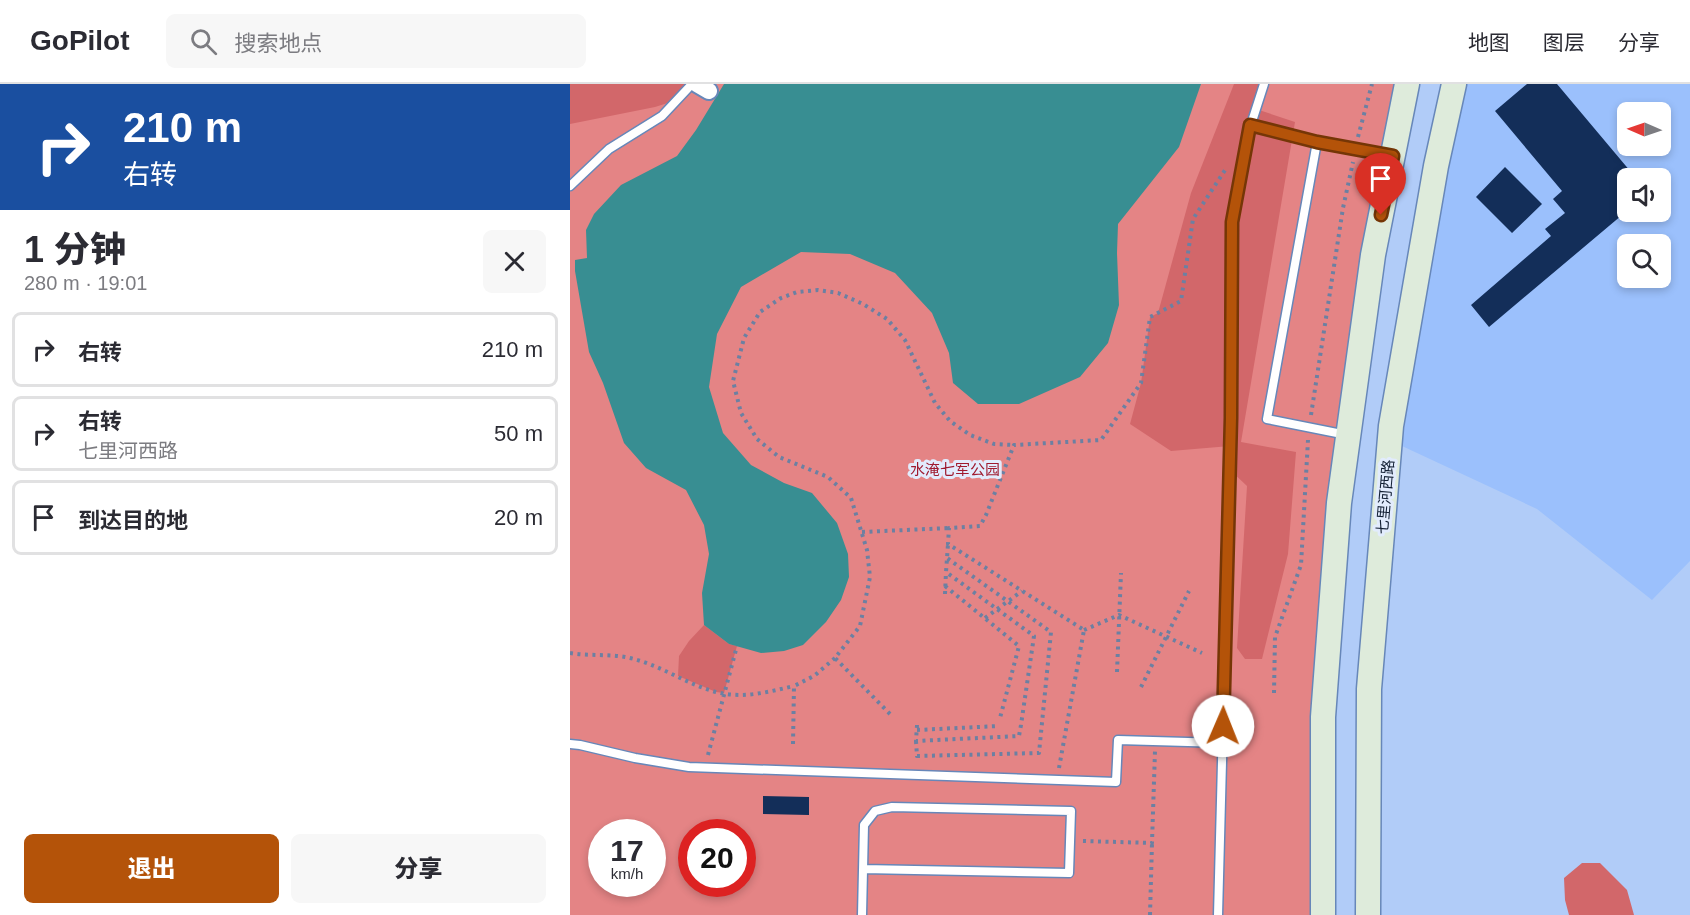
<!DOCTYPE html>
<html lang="zh">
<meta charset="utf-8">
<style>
body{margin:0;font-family:Helvetica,"Noto Sans SC",sans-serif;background:#f7f7f7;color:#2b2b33;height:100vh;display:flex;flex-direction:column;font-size:22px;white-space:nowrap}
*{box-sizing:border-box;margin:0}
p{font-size:20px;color:#7c7c81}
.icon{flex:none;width:33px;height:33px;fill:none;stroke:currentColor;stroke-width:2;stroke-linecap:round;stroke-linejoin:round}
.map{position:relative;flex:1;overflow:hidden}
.side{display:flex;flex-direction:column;background:#fff;width:570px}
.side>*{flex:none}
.top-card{background:#1a4fa0;color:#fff;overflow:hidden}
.needle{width:39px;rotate:272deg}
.tools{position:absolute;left:1047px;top:18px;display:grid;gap:12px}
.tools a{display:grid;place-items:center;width:54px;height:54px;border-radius:9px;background:#fff;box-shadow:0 3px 9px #0003;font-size:30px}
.speed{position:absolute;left:18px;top:735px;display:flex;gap:12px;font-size:30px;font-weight:700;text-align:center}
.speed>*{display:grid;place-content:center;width:78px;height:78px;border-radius:50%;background:#fff;box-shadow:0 3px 9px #0003;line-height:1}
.speed small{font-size:15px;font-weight:400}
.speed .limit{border:9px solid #d22;background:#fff;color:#111}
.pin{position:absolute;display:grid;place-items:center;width:51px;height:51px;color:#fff;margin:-62px -26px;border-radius:50% 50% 50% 0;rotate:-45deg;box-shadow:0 0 6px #0007}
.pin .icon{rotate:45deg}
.me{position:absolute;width:66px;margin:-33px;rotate:1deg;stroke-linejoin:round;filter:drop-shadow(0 0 4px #0008)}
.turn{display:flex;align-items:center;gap:21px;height:126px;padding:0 24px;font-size:27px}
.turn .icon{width:78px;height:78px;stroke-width:2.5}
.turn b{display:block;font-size:42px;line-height:51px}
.round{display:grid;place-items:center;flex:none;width:63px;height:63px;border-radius:9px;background:#f7f7f7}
.summary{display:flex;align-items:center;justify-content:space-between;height:102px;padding:0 24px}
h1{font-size:36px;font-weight:800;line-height:45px}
.primary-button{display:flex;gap:12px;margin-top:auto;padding:12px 24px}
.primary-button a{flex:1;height:69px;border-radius:9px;background:#b45309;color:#fff;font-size:24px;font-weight:800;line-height:69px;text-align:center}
.primary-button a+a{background:#f7f7f7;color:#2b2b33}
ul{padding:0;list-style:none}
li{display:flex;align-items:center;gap:18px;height:75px;margin:0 12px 9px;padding:0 12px;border:3px solid #e1e1e2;border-radius:9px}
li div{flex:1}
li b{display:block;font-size:22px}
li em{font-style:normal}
header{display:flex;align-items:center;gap:36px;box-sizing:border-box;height:84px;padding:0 30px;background:#fff;border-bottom:2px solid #e1e1e2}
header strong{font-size:28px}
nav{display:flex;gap:33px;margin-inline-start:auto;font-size:21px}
.search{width:420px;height:54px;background:#f7f7f7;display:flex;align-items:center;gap:15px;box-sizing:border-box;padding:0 21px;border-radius:9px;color:#7c7c81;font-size:22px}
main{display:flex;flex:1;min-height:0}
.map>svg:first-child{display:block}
</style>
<header>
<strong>GoPilot</strong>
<div class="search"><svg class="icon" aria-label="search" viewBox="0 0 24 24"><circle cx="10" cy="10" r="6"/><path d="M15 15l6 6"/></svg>搜索地点</div>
<nav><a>地图</a><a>图层</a><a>分享</a></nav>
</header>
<main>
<section class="side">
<div class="top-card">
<div class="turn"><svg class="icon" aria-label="right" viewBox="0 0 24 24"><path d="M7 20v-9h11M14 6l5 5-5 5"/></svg><div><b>210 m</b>右转</div></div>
</div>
<div class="summary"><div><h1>1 分钟</h1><p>280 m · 19:01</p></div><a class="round"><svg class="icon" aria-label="close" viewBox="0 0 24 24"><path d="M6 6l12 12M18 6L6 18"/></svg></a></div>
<ul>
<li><svg class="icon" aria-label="right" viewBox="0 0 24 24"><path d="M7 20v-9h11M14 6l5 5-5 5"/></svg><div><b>右转</b></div><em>210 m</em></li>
<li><svg class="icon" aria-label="right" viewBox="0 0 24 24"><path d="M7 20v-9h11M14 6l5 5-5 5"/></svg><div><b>右转</b><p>七里河西路</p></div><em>50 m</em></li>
<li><svg class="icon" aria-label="arrive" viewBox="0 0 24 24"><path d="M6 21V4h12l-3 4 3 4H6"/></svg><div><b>到达目的地</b></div><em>20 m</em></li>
</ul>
<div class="primary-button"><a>退出</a><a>分享</a></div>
</section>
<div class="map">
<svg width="1120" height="831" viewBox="0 0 1120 831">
<rect width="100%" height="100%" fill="#b1ccf8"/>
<!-- built -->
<path fill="#9bc0fc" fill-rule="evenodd" d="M894 0H1120V477L1082 516 967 425 832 362 844 271 876 80ZM1058 28H1090V62H1058ZM1058 94H1090V128H1058ZM1058 160H1090V194H1058Z"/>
<!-- green -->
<path fill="#e48485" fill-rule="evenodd" d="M0 0H837L769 419 753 831H0ZM32 748H82V800H32ZM122 748H172V800H122Z"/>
<!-- forest -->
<path fill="#d2676a" d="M0 0H122L107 16 85 23 0 40Z
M664 0H694L686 25 725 38 671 358 726 368 718 470 692 575H675L667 564 677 402 660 386V362L601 367 560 340 571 299 580 233 588 229 621 109Z
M134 541 159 560 167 562 154 609 146 608 108 592 109 572 119 557Z
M1012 779H1030L1057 806 1064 831H999L995 816 994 794Z"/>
<!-- water -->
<path fill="#388e92" d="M154 0H631L609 63 548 140 547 169 549 221 538 259 510 293 449 320H408L383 299 379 269 362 229 325 189 280 170 231 168 171 203 147 250 139 303 153 349 181 381 214 399 242 409 267 439 278 470 279 493 271 516 256 538 233 561 214 567 191 569 159 560 134 541 132 509 139 470 134 441 116 406 76 384 54 359 33 299 19 268 5 187V176L17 174 16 146 24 130 51 101 107 72 126 46Z"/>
<!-- building -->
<path fill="#132e59" d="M957 0H987L1066 94H1058V126L919 243 901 221 981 152 975 145 995 129 983 115 992 107 925 27Z
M935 83 972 120 942 149 906 113Z
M193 712 239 713V731L193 730Z"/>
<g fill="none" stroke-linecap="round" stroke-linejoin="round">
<!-- lane casing -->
<g stroke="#6787b9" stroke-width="11">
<path id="lane" d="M680 41 747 58
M0 102 39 65 92 32 122 0
M777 351 697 335 747 58 822 72
M0 660 10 661 65 674 119 683 546 698 548 656 653 659
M292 831 294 741 305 727 322 723 501 727 499 789 293 785
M648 831 661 334 662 138 677 53 694 0"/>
</g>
<!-- street casing -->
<g stroke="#6787b9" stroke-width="20">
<path id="street" d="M127 0 139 7"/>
</g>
<!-- secondary casing -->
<g stroke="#6787b9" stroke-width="27">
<path id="secondary" d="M753 831V633L769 419 803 171 837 0
M798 831 799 605 821 342 866 82 884 0"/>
</g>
<!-- path -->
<path stroke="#6c80a2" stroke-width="4" stroke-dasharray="3 4.5" stroke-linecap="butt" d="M788 53 802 0
M741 331 773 124 783 78
M292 448 379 444
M375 502 449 562 430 634
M375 510 376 488
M415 534 452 507
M514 546 549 531 632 569
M0 569C18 572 37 570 55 573 88 579 115 600 146 608 173 615 198 608 224 602
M547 588 551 489
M571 603 619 507
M704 609 705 553 731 481 738 356
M320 630 265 574 290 542 300 493 297 466 281 414 258 393 209 373 187 355 171 329 163 297 174 254 190 228 211 214 227 208 248 206 268 209 293 220 317 235 335 256 365 319 380 337 400 351 424 360 444 361
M347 641 346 657 449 652 451 641 464 552 376 488 378 460
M347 646 428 642
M346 657 347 672 469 669 481 548 377 474
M223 660 224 602 244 592 265 574
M138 671 167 562
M489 684 514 546 378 460 379 444 410 442 416 431 444 361 531 356 571 299 580 233 611 217 623 135 657 83
M513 757 582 759 585 667
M580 831 582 759"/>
<!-- lane -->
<use href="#lane" stroke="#fff" stroke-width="8"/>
<!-- street -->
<use href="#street" stroke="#fff" stroke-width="16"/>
<!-- secondary -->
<use href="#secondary" stroke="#deebdb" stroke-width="24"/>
</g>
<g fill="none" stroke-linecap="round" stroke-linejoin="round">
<!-- route casing -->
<g stroke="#753606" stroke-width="15">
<path id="route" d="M653 642 661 334 662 138 680 41 747 58 823 72 811 131"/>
</g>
<!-- route -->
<use href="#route" stroke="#b45309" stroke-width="10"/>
</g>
<g text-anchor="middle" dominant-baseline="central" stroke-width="6" stroke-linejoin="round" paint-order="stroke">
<!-- park labels -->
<g font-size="15" fill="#9f1a2f" stroke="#e2ecfd">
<text x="385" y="385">水淹七军公园</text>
</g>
<!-- street labels -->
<g font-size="15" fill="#142135" stroke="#e2ecfd">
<text transform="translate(815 413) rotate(-85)">七里河西路</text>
</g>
</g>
</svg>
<div class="tools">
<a><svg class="needle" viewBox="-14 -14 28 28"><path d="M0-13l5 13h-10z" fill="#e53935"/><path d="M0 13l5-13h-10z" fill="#7c7c81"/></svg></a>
<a><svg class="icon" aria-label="sound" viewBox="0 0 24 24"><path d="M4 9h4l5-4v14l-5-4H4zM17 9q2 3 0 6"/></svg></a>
<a><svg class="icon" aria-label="search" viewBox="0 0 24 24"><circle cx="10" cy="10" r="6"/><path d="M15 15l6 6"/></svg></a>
</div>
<div class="speed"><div>17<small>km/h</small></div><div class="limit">20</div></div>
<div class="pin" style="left:811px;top:131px;background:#d93025"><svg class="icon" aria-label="arrive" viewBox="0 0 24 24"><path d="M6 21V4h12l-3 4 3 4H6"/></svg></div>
<svg class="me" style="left:653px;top:642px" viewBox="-20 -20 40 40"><circle r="19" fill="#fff"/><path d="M0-13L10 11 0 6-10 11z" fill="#b45309"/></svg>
</div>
</main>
